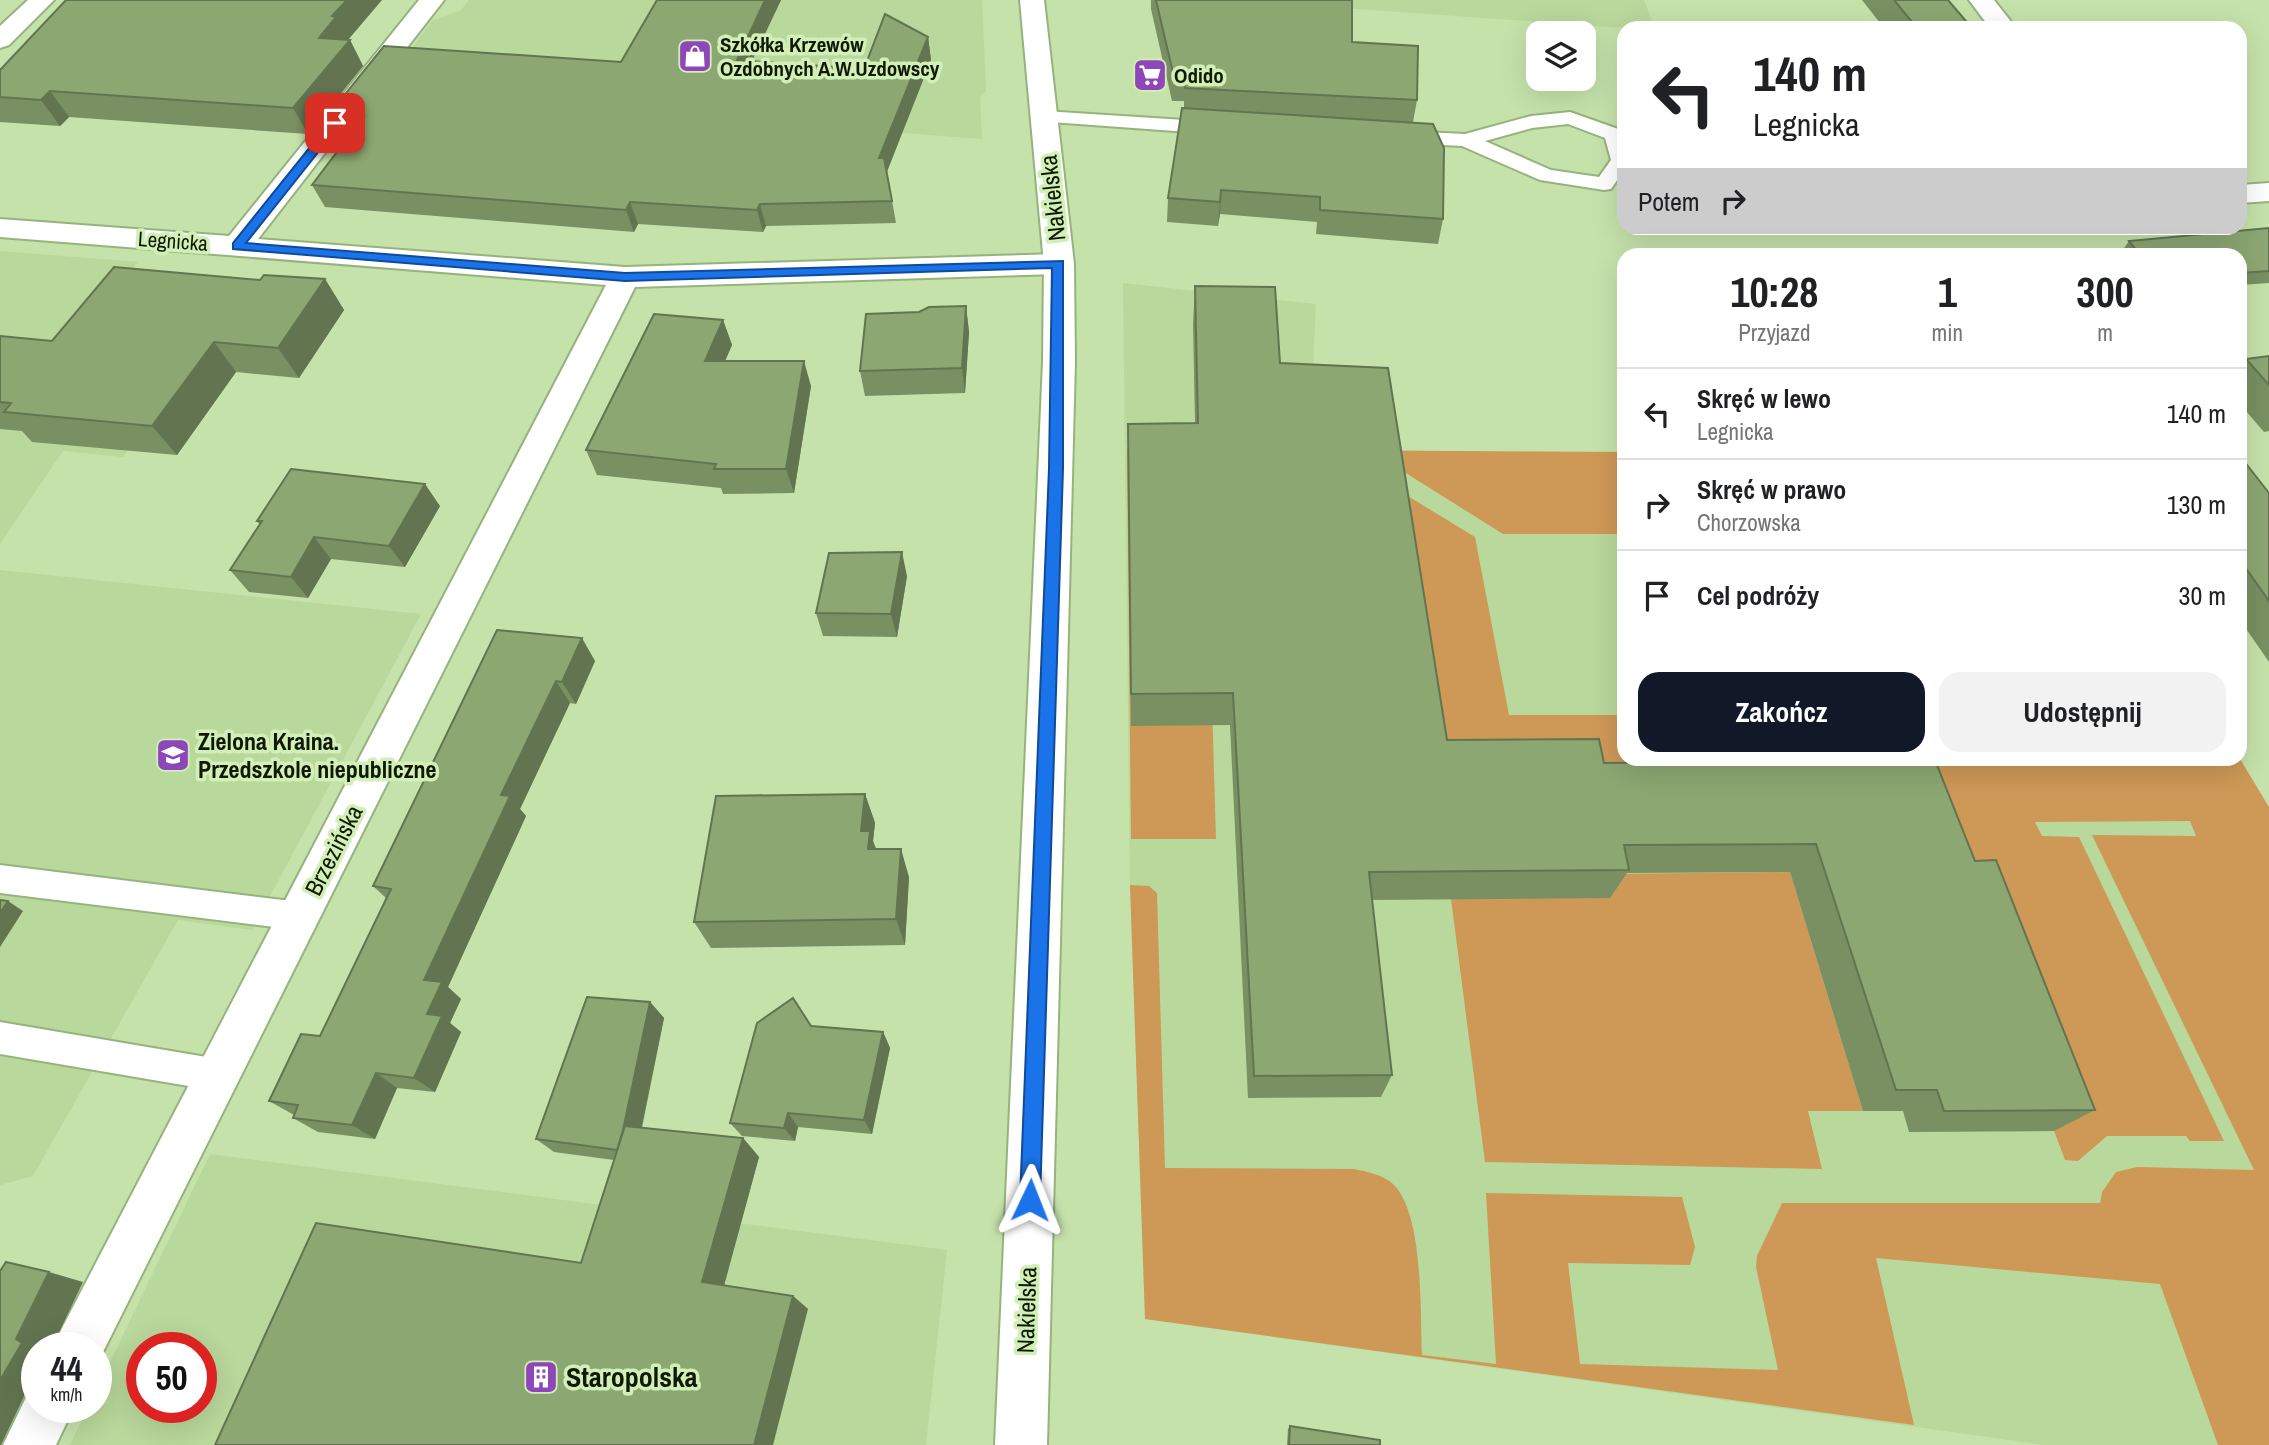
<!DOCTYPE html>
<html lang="pl">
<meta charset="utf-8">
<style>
body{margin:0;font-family:"Archivo Narrow",sans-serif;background:#f2f2f2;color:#202124;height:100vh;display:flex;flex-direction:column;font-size:26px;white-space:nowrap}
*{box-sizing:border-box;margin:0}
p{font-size:23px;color:#757577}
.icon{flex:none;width:38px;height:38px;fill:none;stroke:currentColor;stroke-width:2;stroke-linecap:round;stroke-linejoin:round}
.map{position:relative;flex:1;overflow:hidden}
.panel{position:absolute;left:1617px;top:248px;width:630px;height:518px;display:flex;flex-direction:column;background:#fff;border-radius:21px;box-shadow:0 7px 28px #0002}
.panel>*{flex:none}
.guide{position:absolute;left:1617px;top:21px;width:630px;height:214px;border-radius:21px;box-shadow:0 7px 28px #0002;background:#fff;color:#202124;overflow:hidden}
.fabs{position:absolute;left:1526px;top:21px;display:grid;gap:14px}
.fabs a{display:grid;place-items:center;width:70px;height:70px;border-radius:14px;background:#fff;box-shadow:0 7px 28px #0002;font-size:35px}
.speed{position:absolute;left:21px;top:1332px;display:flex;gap:14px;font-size:35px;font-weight:700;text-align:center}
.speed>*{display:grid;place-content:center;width:91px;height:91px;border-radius:50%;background:#fff;box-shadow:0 7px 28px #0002;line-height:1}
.speed small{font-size:18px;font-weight:400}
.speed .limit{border:10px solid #d22;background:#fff;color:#111}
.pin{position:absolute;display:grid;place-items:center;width:60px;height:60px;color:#fff;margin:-30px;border-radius:14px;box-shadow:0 4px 10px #0006}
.me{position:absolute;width:77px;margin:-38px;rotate:2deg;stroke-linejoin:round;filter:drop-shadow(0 0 5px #0008)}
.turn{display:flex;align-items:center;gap:24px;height:147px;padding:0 21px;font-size:32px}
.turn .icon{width:91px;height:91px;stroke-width:2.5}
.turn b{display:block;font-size:49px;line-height:60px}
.then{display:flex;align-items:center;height:66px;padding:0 21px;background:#0003;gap:14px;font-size:26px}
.eta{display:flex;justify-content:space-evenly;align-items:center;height:119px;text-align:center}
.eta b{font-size:42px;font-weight:800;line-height:49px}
.cta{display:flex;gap:14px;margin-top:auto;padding:14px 21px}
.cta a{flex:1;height:80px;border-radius:21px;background:#111827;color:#fff;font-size:28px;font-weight:800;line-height:80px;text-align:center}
.cta a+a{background:#f2f2f2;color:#202124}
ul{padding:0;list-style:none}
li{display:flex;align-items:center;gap:21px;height:91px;padding:0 21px;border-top:2px solid #e0e0e0}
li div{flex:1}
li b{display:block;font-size:26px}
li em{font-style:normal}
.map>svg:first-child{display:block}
</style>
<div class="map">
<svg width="2269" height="1445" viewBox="0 0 2269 1445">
<rect width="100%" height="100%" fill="#c5e2ab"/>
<!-- built -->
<path fill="#b9d89b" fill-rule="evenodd" d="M469 0H982L986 91 980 96 982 139 379 93 432 21 461 10Z
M1232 0H1644L1655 28H1624Z
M0 251 138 262 62 352 191 365 123 457 63 451 0 544Z
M1123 283 1316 304 1309 450 1624 452V760L2240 759 2269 807V1445H2044L1145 1319 1130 885Z
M0 570 421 614 252 930 178 920 33 1176 0 1185Z
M210 1154 947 1250 926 1445H70L88 1407H96V1391ZM142 1348H201V1407H142Z"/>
<!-- green -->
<path fill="#ce9857" d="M1127 449 1624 452V534H1503L1401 470 1211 670 1216 839H1131Z
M1393 487 1475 537 1509 715H1624V760H1806L1816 792 1436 771Z
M2240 759 2269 807V1445H2218L2160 1284 1876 1258 1914 1425 1145 1319 1130 885 1149 886 1157 893 1165 1168 1354 1169C1368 1172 1384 1175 1394 1185 1424 1216 1420 1313 1422 1355L1496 1364 1486 1193 1682 1197 1695 1247 1690 1265 1568 1263 1580 1364 1778 1370 1756 1267 1757 1256 1782 1203H2100L2102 1192 2116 1172 2137 1167 2254 1170 2092 835 2196 836 2190 821 2035 822 2042 836 2079 837 2224 1141H2190L2186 1136H2107L2078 1161 2065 1160 1963 889 1894 760Z
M1790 872 1863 1111H1808L1822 1169 1485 1162 1451 899 1605 874Z"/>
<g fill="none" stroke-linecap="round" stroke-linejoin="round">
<!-- lane casing -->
<g stroke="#97b37d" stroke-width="4">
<path id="lane" d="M1044 111 1216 122 1223 124 1226 128 1223 132 1216 134 1037 121 1034 117 1037 113Z
M1570 112 1621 130 1624 134V170L1611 189 1604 190 1540 180 1462 146 1403 143 1396 141 1393 137 1396 133 1403 131 1465 134 1531 116ZM1568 124 1605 138 1611 160 1599 177 1551 170 1485 141 1532 128Z
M0 865 299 902 310 906 314 916 310 926 299 930 0 893Z
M0 1022 218 1059 230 1064 234 1075 230 1086 218 1091 0 1054Z"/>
</g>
<!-- street casing -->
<g stroke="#97b37d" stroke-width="4">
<path id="street" d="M28 0H54L9 45 0 48V26Z
M419 0H444L258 239 625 267 1059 254 1070 257 1074 264 1070 271 1059 274 635 287 96 1366V1348H54L61 1330 606 285 0 237V219L229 236Z
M1969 0H1994L2016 28H1990Z
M2269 183V201L2240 203V185Z
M37 1386V1407H74L56 1445H3L30 1389Z"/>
</g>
<!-- secondary casing -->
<g stroke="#97b37d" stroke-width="4">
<path id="secondary" d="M1020 0H1044L1074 264 1075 362 1047 1445H995L1043 362 1044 264Z"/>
</g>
<!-- lane -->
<use href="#lane" fill="#fff" fill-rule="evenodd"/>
<!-- street -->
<use href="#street" fill="#fff" fill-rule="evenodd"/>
<!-- secondary -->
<use href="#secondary" fill="#fff" fill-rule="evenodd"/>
</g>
<!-- wall -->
<path fill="#789062" d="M657 0H781L752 61 864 69 928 37 931 60 887 172 896 223 766 226 763 232 638 224 634 232 325 207 312 185 348 136H342L329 114 621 62Z
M1151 0H1352V42L1417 100 1413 122 1443 219 1438 244 1316 234 1317 222 1220 214 1218 226 1167 222 1168 198 1184 108V101H1172L1151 9Z
M1862 0H1948L1972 28H1884Z
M350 40 363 66 308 134 69 117 60 126 0 122V70Z
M2269 228V283L2240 285V256H2121L2120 254 2129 241Z
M325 279 344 310 299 378 236 372 177 455 32 442 22 431 0 429V336L52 341 260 280Z
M1195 286 1280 363 1447 740 1604 763 1806 761V760H1935L1975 861 2095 1110 2054 1131 1909 1132 1903 1111H1863L1790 872 1627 873 1610 898 1372 900 1392 1075 1381 1097 1248 1098 1230 725 1131 726 1128 424 1195 423 1193 324Z
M966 306 969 332 965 393 865 396 860 371 919 312Z
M723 320 732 345 725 361 811 386 794 493 723 494 721 488 597 475 586 450Z
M2269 356V431L2264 432 2240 404V366L2246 359Z
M2240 456 2269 493V662L2240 620Z
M440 506 405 567 331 559 308 598 249 592 230 570 260 525 257 521Z
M907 576 897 637 823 636 816 613Z
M497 630 595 661 576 704 570 703 520 809 526 816 448 987 461 999 450 1023 461 1032 435 1092 397 1088 375 1139 318 1132 293 1118 294 1115 269 1101 320 1036 386 898 373 886Z
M865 794 875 823 873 841 876 849 909 877 905 945 711 948 694 922Z
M650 1002 664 1018 642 1128 743 1138 759 1157 724 1286 793 1296 808 1309 581 1263 614 1160 554 1152 536 1139Z
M883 1032 890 1048 872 1134 798 1127 795 1141 742 1136 730 1123Z
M1290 1426 1380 1445H1287L1288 1429Z"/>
<!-- shaded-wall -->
<path fill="#627550" d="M347 0H382L348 40H350L363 66 308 134 293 108 319 38 332 16Z
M765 0H781L742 82 737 60Z
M928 37 931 60 883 181 879 158Z
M50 91 69 117 60 126 41 100Z
M1221 190 1220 214 1218 226Z
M630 202 638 224 634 232 626 210Z
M760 204 766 226 763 232 757 210Z
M325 279 344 310 299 378 278 348Z
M966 306 969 332 965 393 962 368Z
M723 320 732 345 714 386 705 361Z
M214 342 236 372 177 455 152 426Z
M804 361 811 386 794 493 786 469Z
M425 484 440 506 405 567 389 546Z
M314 537 331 559 308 598 291 577Z
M902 552 907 576 897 637 891 614Z
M582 638 595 661 576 704 562 682Z
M556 681 570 703 520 809 526 816 448 987 461 999 450 1023 461 1032 435 1092 414 1078 424 980 501 795Z
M865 794 875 823 873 841 880 859 878 877 861 831Z
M901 849 909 877 905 945 896 919Z
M8 901 23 911 0 947V913Z
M650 1002 664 1018 634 1163 619 1150Z
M883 1032 890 1048 872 1134 864 1120Z
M376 1073 397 1088 375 1139 352 1125Z
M788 1113 798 1127 795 1141 784 1128Z
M743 1138 759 1157 721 1296 702 1282Z
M49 1272 83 1282 52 1347V1348H37V1385L28 1388 1 1445H0V1378L16 1339Z
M793 1296 808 1309 773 1445H754Z"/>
<!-- building -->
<path fill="#8ca772" stroke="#627550" stroke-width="2" d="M66 0H347L332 16 336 17 319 38 350 40 293 108 50 91 41 100 0 97V70Z
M657 0H765L737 60 864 69 885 14 928 37 879 158H884L892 201 760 204 757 210 630 202 626 210 312 185 364 116 329 114 384 46 621 62Z
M1156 0H1352V42L1418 46 1417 100 1185 88 1187 72 1173 73Z
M1894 0H1948L1972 28H1917Z
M1182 108 1433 124 1444 148 1443 219 1320 210V197L1221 190 1220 202 1168 198Z
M2269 228V271L2240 273V256H2141L2129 241Z
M114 267 260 280 264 275 325 279 278 348 214 342 152 426 4 412 11 403 0 402V336L52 341Z
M1195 286 1275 287 1280 363 1388 368 1447 740 1599 739 1604 763 1935 760 1975 861 1996 860 2095 1110 1944 1111 1937 1090H1896L1816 844 1624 845 1629 870 1369 872 1392 1075 1254 1076 1233 693 1131 694 1128 424 1198 423Z
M966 306 962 368 860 371 866 314 919 312 929 307Z
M654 314 723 320 705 361H804L786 469H714L716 464 586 450Z
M2269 356V385L2246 359Z
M2240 456 2269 493V601L2240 560Z
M291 469 425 484 389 546 314 537 291 577 230 570 262 521H257Z
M902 552 891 614 816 613 829 553Z
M497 630 582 638 562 682 556 681 501 795 510 796 424 980 442 982 427 1014 442 1016 414 1078 376 1073 352 1125 293 1118 298 1105 269 1101 301 1034 320 1036 391 889 373 886Z
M865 794 861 831H870L868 849H901L896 919 694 922 716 796Z
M0 900 8 901 0 913Z
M587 997 650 1002 623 1130 617 1150 536 1139Z
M793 998 811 1026 883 1032 864 1120 788 1113 784 1128 730 1123 757 1023Z
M625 1126 743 1138 702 1282 793 1296 754 1445H215L316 1223 581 1263Z
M6 1262 49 1272 16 1339 22 1343 2 1377 0 1378V1271Z
M1290 1426 1380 1440V1445H1289Z"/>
<!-- route -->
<path fill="#1a73e8" stroke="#114b97" stroke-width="2" d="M335 120 339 121V126L246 243 625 273 1063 261V468L1040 1200 1037 1207 1030 1210 1023 1207 1020 1200 1049 468 1052 268 625 281 233 249V243L331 121Z"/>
<!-- icons -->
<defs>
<g id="shop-square" transform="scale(1.75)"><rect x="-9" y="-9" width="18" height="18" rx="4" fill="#8e46b9" stroke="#d2efb7"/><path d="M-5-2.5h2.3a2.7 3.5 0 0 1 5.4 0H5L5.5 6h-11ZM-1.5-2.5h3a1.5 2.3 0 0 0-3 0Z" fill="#fff"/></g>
<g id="supermarket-square" transform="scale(1.75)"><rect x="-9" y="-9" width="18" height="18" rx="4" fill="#8e46b9" stroke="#d2efb7"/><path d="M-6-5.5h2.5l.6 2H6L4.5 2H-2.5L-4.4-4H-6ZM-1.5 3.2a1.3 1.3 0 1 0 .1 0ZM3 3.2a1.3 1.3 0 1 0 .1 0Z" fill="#fff"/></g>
<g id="school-square" transform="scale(1.75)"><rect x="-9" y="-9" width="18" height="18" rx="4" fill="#8e46b9" stroke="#d2efb7"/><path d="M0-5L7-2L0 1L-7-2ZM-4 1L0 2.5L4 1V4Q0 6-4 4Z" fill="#fff"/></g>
<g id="building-square" transform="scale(1.75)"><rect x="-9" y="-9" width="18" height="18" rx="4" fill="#8e46b9" stroke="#d2efb7"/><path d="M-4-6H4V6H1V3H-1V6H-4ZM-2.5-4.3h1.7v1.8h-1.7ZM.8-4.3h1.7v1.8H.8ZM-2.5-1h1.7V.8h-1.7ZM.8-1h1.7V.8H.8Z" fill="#fff"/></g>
</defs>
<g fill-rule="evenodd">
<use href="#shop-square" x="695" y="56"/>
<use href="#supermarket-square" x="1150" y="75"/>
<use href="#school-square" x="173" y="755"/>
<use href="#building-square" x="541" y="1377"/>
</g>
<g text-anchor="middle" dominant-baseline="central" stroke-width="7" stroke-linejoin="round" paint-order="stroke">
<!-- far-poi labels -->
<g font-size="21" font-weight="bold" fill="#0f1905" stroke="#d2efb7" text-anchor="start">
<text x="720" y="44">Szkółka Krzewów<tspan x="720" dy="24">Ozdobnych A.W.Uzdowscy</tspan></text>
<text x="1174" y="75">Odido</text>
</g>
<!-- far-street labels -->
<g font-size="21" fill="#0f1905" stroke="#d2efb7">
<text transform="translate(173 241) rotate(4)">Legnicka</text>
</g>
<!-- street labels -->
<g font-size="24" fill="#0f1905" stroke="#d2efb7">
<text transform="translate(1052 198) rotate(-96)">Nakielska</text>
<text transform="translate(333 850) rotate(-63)">Brzezińska</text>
<text transform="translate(1026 1310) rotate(-88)">Nakielska</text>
</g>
<!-- poi labels -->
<g font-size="24" font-weight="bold" fill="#0f1905" stroke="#d2efb7" text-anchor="start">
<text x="198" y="741">Zielona Kraina.<tspan x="198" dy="28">Przedszkole niepubliczne</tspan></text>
</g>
<!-- near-poi labels -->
<g font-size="28" font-weight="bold" fill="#0f1905" stroke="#d2efb7" text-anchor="start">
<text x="566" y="1377">Staropolska</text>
</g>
</g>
</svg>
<div class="fabs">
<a><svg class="icon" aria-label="layers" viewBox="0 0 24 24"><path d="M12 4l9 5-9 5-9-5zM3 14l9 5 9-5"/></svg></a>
</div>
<div class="speed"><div>44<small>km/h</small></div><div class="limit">50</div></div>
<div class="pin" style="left:335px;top:123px;background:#d93025"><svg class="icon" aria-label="arrive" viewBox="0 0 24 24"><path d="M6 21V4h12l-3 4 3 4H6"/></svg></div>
<svg class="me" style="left:1030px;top:1200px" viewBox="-20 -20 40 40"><path d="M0-17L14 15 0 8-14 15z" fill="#1a73e8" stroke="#fff" stroke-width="4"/></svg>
<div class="guide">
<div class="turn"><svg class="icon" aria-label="left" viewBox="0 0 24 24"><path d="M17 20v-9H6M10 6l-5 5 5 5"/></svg><div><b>140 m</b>Legnicka</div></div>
<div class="then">Potem<svg class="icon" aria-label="right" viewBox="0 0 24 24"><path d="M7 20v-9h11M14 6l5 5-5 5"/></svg></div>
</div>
<section class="panel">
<div class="eta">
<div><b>10:28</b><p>Przyjazd</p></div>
<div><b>1</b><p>min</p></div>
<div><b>300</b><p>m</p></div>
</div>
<ul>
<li><svg class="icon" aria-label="left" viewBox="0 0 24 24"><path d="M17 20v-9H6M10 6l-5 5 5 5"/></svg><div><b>Skręć w lewo</b><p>Legnicka</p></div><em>140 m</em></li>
<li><svg class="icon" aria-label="right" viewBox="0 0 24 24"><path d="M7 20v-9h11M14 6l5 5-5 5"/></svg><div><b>Skręć w prawo</b><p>Chorzowska</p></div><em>130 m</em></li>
<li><svg class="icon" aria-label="arrive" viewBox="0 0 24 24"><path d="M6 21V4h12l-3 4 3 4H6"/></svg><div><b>Cel podróży</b></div><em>30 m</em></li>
</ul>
<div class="cta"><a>Zakończ</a><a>Udostępnij</a></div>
</section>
</div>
